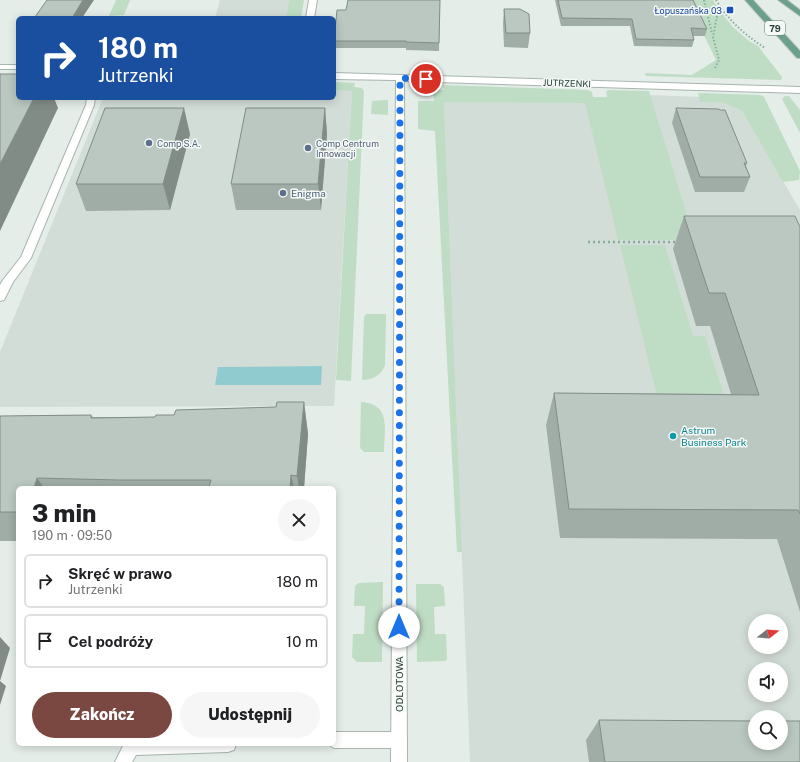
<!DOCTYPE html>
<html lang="pl">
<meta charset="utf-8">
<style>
body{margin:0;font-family:"Public Sans",sans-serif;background:#f6f6f6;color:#202124;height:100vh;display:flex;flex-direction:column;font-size:15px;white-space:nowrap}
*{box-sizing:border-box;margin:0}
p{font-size:13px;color:#757577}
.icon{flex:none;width:22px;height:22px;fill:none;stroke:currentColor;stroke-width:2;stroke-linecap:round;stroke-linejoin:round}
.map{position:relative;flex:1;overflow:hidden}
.panel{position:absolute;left:16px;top:486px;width:320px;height:260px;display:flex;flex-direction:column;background:#fff;border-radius:6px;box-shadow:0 2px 10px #0003}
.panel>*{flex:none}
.top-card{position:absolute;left:16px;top:16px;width:320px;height:84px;border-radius:6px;box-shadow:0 2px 10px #0003;background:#1a4fa0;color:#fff;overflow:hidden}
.needle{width:26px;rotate:73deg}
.fabs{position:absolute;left:748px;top:614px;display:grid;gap:8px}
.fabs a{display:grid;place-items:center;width:40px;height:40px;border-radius:50%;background:#fff;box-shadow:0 2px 10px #0003;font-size:20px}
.pin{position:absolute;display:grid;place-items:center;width:34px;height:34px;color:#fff;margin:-17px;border:2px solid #fff;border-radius:50%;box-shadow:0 1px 4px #0007}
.me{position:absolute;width:44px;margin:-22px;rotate:0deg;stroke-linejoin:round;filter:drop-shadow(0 0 3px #0008)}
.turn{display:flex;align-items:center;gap:14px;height:84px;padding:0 16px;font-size:18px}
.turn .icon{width:52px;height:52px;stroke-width:2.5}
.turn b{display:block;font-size:28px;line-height:34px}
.round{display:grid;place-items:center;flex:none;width:42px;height:42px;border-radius:21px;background:#f6f6f6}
.headline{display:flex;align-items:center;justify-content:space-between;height:68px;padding:0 16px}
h1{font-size:24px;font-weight:800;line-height:30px}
.primary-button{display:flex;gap:8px;margin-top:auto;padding:8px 16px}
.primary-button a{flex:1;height:46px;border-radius:24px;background:#7b4841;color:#fff;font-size:16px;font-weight:800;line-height:46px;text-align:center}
.primary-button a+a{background:#f6f6f6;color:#202124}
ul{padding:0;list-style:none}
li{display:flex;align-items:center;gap:12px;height:54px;margin:0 8px 6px;padding:0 8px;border:2px solid #e0e0e0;border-radius:6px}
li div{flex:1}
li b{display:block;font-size:15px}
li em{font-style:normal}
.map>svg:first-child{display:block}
</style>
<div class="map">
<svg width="800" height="762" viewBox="0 0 800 762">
<rect width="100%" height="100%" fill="#e4ede8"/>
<!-- built -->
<path fill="#d3ddd7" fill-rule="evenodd" d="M220 0H289L286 18H215Z
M334 90H352L334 406 0 407V352L103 98H334Z
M650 95 699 97 701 102H722L742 111 800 210V762H470L444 102 651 97ZM755 621H781V647H755ZM755 669H781V695H755ZM755 717H781V743H755Z"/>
<!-- green -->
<path fill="#bfddc4" d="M116 0H130L124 15 109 16Z
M289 0H304L301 18H286Z
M687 0H713L719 10 733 27 749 41 758 46 782 77 781 80 646 76 645 73 692 75 716 60Z
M334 82 355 83 354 87 362 88 364 91 351 381 336 380 352 91 334 90Z
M443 85 588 90 592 92 593 97H607L606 92 608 90 649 91 691 228 798 239 618 240 585 103 444 102 462 552H457L435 131 418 129V101H434L433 93 438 90H444Z
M698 93 760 95 764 97 800 171 799 180 783 182 742 111 722 102H700Z
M785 96H789L800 110V133L782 99Z
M388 100V115L371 114 372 101Z
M620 245H665L693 336H705L731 417H662Z
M366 314H386L385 365C382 375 372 380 362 380L364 317Z
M361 402C392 404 384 430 384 452H364L360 448Z
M383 582 382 662H357L352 657 353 634H364L365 606H354L355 586 359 583Z
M416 584H440L444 587 445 606 434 607 435 634H446L447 659 445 661 417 662Z"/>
<!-- water -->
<path fill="#90cccf" d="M322 366 321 385H215L218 367Z"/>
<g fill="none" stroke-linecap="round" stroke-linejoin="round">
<!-- lane casing -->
<g stroke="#a7b5ae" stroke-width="2">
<path id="lane" d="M87 98H95L94 105 31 258 13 282 4 300 0 301V285L3 280 21 257 86 105Z
M334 732H399L405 734 407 740 405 746 399 748H334L328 744H334Z
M124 744H236L234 750 228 752 136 755 132 762H115Z"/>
</g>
<!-- street casing -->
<g stroke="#a7b5ae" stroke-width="2">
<path id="street" d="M309 0H317L314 18H306Z
M0 65H18V69H0Z
M334 73 800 87V93L404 81 407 762H391L396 80 334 79Z"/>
</g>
<!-- primary casing -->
<g stroke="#c2c9c6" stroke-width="2">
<path id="primary" d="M745 0H753L800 51V58H797Z
M778 0H787L800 10V16Z"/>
</g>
<!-- path-far1 -->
<path stroke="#87af9e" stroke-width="2" stroke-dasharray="1.5 2" stroke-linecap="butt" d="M704 0 712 34
M716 0C728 20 745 35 765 48
M715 68 719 60 713 37 719 6"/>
<!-- path -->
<path stroke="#87af9e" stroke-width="2.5" stroke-dasharray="2 3" stroke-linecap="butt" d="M588 242H678"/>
<!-- lane -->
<use href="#lane" fill="#fff" fill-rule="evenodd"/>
<!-- street -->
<use href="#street" fill="#fff" fill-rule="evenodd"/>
<!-- primary -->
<use href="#primary" fill="#6ba08d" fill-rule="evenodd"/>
</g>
<!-- wall -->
<path fill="#a0aca6" d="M440 0 439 51 406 50V48H335L334 41 346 10Z
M555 0H693L707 29 705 36H693L694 40 692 47 634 46 630 26H561Z
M504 9 530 33 528 48 504 47 503 23Z
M325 108 327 134 321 210H236L231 184Z
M676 108 747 163 746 166 750 177 744 192H695L672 123Z
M190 134 170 210 86 211 76 184Z
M684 216 800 227V612L777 539 560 538 546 425 554 393 731 394 710 326H696L673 249Z
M304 402 308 434 304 488H18V541H0V416L91 415 93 417H155L174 415 276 407Z
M599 720 800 762H589L586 740Z"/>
<!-- shaded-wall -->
<path fill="#828c87" d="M83 0H94L82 18H72Z
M34 98H54L58 108 0 231V164Z
M184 108 190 134 170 210 163 184Z
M325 108 327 134 321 210 318 184Z
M304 402 308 434 304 488H299L297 476Z
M291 475 294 488H290Z
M37 478 44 488H34Z
M0 637 10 648 0 681 6 686 0 705Z"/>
<!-- building -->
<path fill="#bac8c1" stroke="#828c87" d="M47 0H83L72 18 35 17Z
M348 0H440L439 43 406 42V41H334L337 10H346Z
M558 0H693L707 29 691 28 694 40 636 39 632 19 562 18Z
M504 9H520L529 14 530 33H506Z
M0 74H18V98H34L0 164Z
M105 108H184L163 184H76Z
M246 108H325L318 184H231Z
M676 108 719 109 720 110H725L747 163H744L750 177H700Z
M684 216H795L800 227V514L798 510 569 509 554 393 759 395 725 293H709Z
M277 402H304L297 476 291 475 290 488H219V487H209L211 480H119L37 478 34 488H18V512H0V416L91 415V418L155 417 156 415H174L176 410 276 407Z
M599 720 755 721V743H781V721H800V762H605Z"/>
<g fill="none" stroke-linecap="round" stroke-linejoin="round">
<!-- route -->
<path stroke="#1a73e8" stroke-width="7" stroke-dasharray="0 12.6" d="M399 627 400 78 426 79"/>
</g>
<!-- markers -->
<rect fill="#1a4fb4" stroke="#f5f9f7" stroke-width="1.5" x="726" y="6" width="8" height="8" rx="2"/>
<g fill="#5c6f8a" stroke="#f5f9f7" stroke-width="1.5">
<circle cx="149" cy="143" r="4"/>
<circle cx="308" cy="148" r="4"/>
<circle cx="283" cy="193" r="4"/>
</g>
<circle fill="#0f9aa8" stroke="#f5f9f7" stroke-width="1.5" cx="673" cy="436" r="4"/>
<g text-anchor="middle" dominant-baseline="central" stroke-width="3" stroke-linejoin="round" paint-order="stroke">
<!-- far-transit labels -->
<g font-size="9" fill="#164399" stroke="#f5f9f7" text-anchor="end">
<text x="722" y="10">Łopuszańska 03</text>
</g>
<!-- shield labels -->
<rect fill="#f5f9f7" stroke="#63766e" stroke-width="1" x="765" y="21" width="20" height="14" rx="3"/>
<g font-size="9" font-weight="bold" fill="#243e34">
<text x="775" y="28">79</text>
</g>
<!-- far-street labels -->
<g font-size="9" fill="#243e34" stroke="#f5f9f7">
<text transform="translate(567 83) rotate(2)">JUTRZENKI</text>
</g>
<!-- far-service labels -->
<g font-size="9" fill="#4e5e75" stroke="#f5f9f7" text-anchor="start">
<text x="157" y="143">Comp S.A.</text>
<text x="316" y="143">Comp Centrum<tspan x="316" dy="10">Innowacji</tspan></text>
</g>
<!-- service labels -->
<g font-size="10" fill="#4e5e75" stroke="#f5f9f7" text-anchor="start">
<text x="291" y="193">Enigma</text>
</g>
<!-- culture labels -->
<g font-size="10" fill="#0d838f" stroke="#f5f9f7" text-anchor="start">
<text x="681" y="430">Astrum<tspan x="681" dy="12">Business Park</tspan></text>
</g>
<!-- street labels -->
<g font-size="10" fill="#243e34" stroke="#f5f9f7">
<text transform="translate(399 684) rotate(-90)">ODLOTOWA</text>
</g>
</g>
</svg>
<div class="fabs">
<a><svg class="needle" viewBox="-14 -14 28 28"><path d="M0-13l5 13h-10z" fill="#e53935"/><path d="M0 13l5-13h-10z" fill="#757577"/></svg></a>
<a><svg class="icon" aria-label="sound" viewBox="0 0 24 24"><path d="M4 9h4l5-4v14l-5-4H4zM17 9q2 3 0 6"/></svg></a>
<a><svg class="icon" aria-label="search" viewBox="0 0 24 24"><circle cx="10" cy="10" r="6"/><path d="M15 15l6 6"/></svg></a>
</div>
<div class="pin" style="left:426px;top:79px;background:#d93025"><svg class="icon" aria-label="arrive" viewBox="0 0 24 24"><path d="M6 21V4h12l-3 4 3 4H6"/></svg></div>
<svg class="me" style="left:399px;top:627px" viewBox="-20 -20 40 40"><circle r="19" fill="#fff"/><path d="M0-13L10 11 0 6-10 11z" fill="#1a73e8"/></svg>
<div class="top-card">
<div class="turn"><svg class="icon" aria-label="right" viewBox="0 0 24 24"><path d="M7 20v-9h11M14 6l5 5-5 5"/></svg><div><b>180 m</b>Jutrzenki</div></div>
</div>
<section class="panel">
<div class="headline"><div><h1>3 min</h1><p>190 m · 09:50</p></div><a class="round"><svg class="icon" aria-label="close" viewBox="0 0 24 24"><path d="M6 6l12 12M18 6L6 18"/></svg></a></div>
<ul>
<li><svg class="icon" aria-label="right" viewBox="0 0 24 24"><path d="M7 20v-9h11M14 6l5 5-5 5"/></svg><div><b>Skręć w prawo</b><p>Jutrzenki</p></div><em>180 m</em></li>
<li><svg class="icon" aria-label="arrive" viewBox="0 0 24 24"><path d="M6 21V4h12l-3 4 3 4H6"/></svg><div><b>Cel podróży</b></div><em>10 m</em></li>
</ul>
<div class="primary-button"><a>Zakończ</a><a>Udostępnij</a></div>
</section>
</div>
